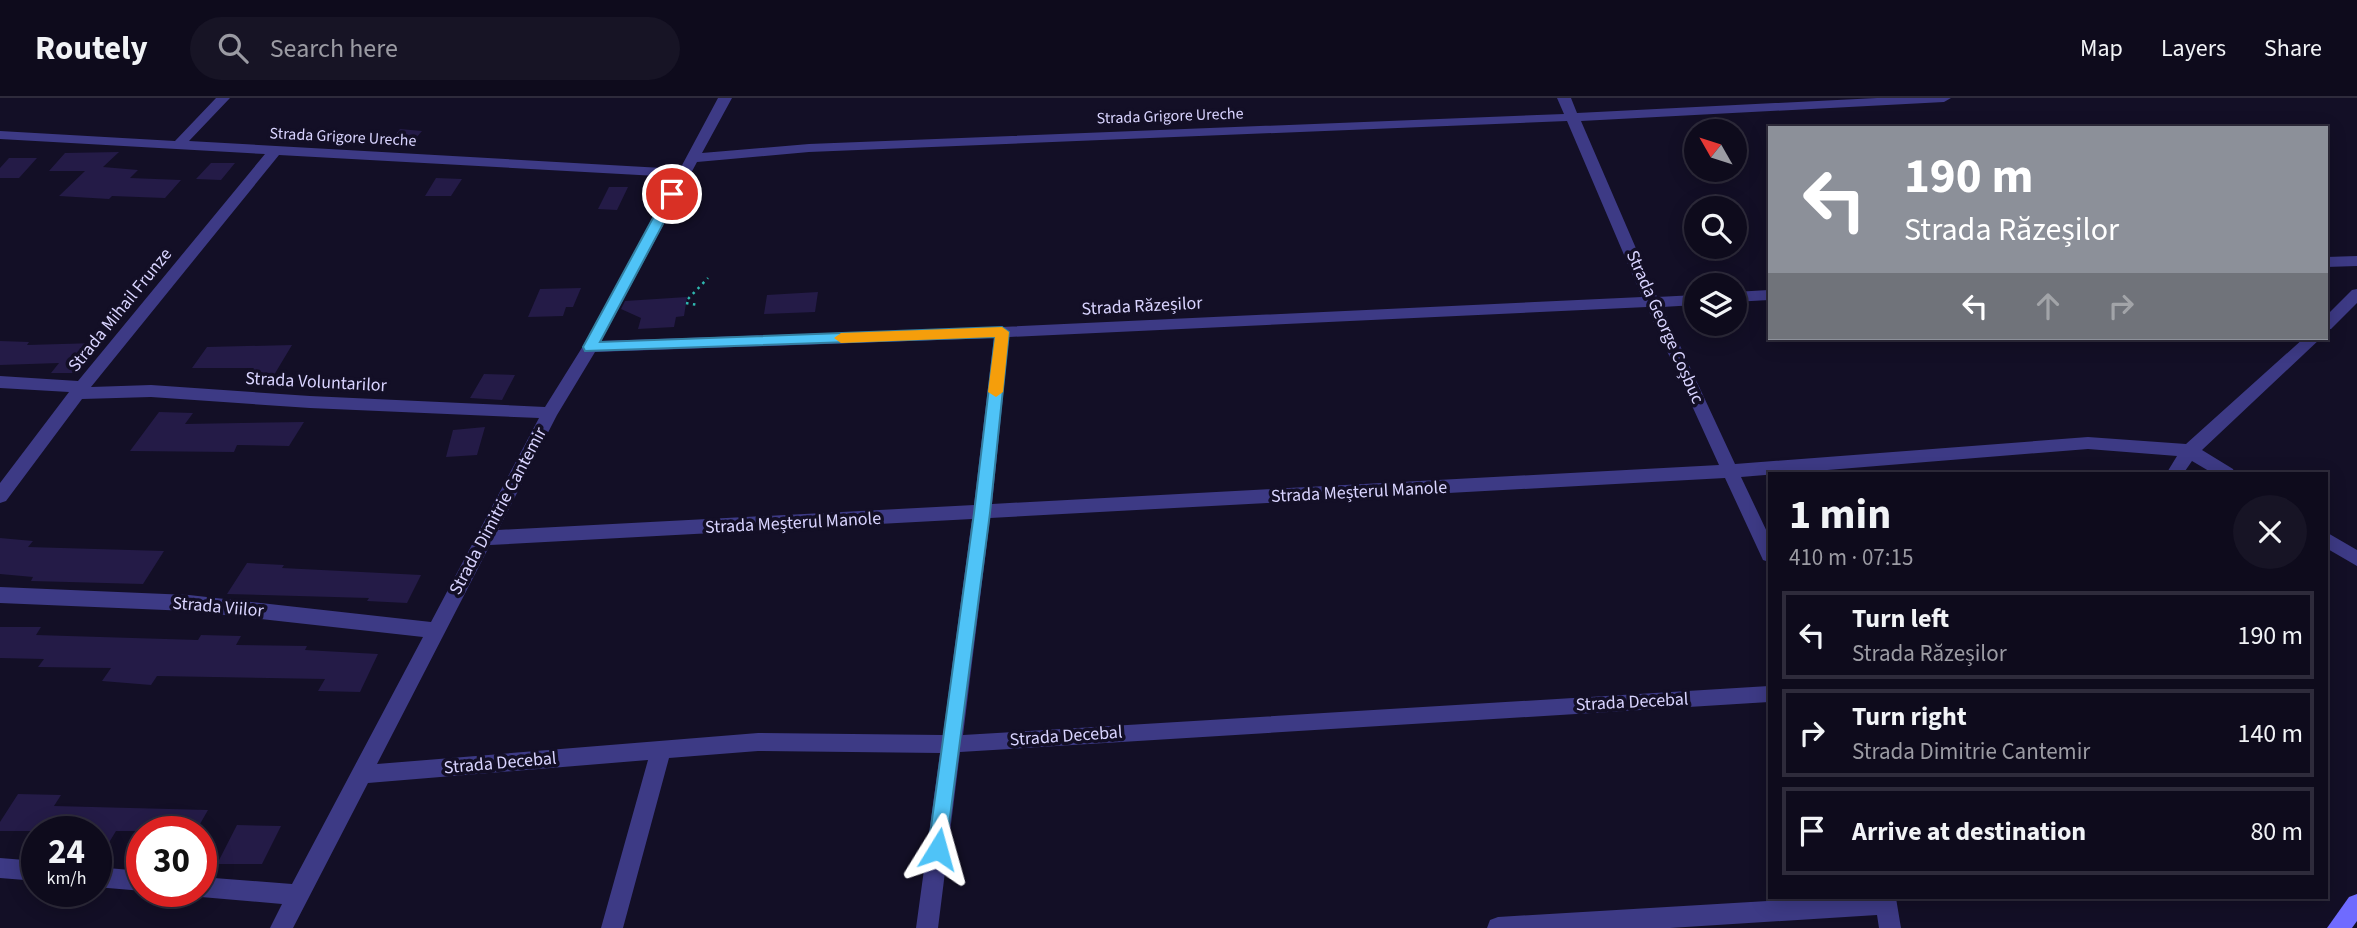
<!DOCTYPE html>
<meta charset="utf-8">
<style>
body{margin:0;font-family:"Source Sans 3",sans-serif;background:#171425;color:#f1f3f6;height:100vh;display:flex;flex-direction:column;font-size:26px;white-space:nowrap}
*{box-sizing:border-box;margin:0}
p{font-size:23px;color:#9b9ba3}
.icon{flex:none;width:38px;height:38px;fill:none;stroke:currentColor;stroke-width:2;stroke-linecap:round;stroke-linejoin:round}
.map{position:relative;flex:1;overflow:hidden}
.details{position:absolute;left:1768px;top:374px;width:560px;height:427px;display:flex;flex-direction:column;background:#0e0b1c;border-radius:0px;box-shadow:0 4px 18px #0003,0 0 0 2px #2e2b3b}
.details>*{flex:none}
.guide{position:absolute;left:1768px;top:28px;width:560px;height:214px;border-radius:0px;box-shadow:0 4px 18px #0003,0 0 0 2px #2e2b3b;background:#8c9099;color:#fff;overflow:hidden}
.needle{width:46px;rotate:309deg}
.fabs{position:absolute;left:1684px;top:21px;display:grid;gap:14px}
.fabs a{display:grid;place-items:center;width:63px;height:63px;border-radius:50%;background:#0e0b1c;box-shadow:0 4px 18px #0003,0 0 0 2px #2e2b3b;font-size:35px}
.speed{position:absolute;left:21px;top:718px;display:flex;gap:14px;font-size:35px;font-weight:700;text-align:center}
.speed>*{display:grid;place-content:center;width:91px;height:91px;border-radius:50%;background:#0e0b1c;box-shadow:0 4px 18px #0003,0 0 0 2px #2e2b3b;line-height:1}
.speed small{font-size:18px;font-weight:400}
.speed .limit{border:10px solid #d22;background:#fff;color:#111}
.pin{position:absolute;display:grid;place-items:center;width:60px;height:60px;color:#fff;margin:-30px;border:4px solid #fff;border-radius:50%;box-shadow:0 2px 7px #0007}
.me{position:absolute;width:77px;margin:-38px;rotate:8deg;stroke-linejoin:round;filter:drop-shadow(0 0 5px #0008)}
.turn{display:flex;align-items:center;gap:24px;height:147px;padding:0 21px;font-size:32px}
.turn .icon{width:91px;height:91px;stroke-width:2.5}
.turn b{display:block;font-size:49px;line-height:60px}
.lanes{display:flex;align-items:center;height:66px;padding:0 21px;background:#0003;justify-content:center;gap:35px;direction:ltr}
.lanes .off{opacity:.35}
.round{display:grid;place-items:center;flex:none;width:74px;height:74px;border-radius:37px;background:#171425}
.summary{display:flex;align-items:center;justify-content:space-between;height:119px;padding:0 21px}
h1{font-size:42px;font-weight:700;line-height:52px}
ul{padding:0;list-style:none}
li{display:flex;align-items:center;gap:21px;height:88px;margin:0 14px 10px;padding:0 7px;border:4px solid #2e2b3b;border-radius:0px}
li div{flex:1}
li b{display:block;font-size:26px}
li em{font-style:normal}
header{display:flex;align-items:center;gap:42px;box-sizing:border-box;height:98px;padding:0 35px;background:#0e0b1c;border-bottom:2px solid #2e2b3b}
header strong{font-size:33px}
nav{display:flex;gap:38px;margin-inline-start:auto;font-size:24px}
.search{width:490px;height:63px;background:#171425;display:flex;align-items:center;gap:18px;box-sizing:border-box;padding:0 24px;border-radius:38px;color:#9b9ba3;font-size:26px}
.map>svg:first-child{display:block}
</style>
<header>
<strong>Routely</strong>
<div class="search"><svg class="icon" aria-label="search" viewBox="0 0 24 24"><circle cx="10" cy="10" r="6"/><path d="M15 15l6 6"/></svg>Search here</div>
<nav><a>Map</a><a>Layers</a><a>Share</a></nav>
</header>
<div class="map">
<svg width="2357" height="830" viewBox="0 0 2357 830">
<rect width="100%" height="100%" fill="#130f26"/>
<!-- building -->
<path fill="#241b47" d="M400 31 422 33 409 48 387 47Z
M119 54 103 69 138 72 130 80 181 82 165 100 112 98 109 101 59 98 85 73H49L65 55Z
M9 60H37L19 80H0V70Z
M211 65H235L221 82 196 81Z
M436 80 462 81 451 98H425Z
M609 89H628L617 112 598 111Z
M581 190 573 209H566L563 218 528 219 540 191Z
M818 194 815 214 764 216 767 197Z
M687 199 684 218 676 219 674 229 638 231 641 220 621 211 625 203Z
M0 243 29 244 27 247 97 245 76 275H51L59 265 0 267Z
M292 247 274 277H249L254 270H192L207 249Z
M484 276 515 277 502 302 470 300Z
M159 314 193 315 185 326 304 324 289 348 237 347 234 354 130 353Z
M485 329 477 357 446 359 453 332Z
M0 440 33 443 28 449 164 453 143 486 31 483 33 479 0 476Z
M247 465 284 467 282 470 421 477 407 505 367 503 369 500 227 496Z
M0 529H41L36 537 198 542 201 537 241 538 236 547 307 548 305 552 378 556 360 594 318 593 325 581 157 578 151 587 102 583 111 570 38 569 44 561 0 560Z
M18 696 61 697 54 708 208 712 196 733H116L96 766V733H0V724Z
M237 727 281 728 262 766H217Z"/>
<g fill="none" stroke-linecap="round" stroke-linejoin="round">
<!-- path -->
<path stroke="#2fb8b0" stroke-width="2.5" stroke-dasharray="2.5 4.5" stroke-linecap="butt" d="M688 201 708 180
M686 205 698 207"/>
<!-- street -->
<path fill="#3d3a85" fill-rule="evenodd" d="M216 0H230L189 43 680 71 718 0H732L702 55 809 46 1564 16 1557 0H1571L1577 15 1877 0H1951L1944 4 1581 23 1657 199 1696 197V207L1662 209 1735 366 2088 339 2186 346 2304 240H2321L2202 352 2233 371 2235 376H2214L2192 363 2183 376H2166L2177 358 2088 351 1741 379 1769 438V464L1763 462 1725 380 990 420 963 637 1769 588V604L960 654 938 830H916L940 655 758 653 669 660 623 830H601L648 662 368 685 293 830H270L282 806 201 799 192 793H201V779L292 786 423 539 189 513 0 505V489L189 497 431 524 539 320 310 310 151 299 82 301 6 403 0 405V385L69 294 0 290V278L78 283 265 56 0 41V33L175 43ZM1567 23 1642 199 1002 229 601 243 697 64 809 54ZM279 57 675 79 583 248 545 309 310 298 151 287 91 289ZM1647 209 1719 367 992 406 1009 239ZM994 240 974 407 498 432 557 317 595 254ZM972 421 943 637 758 635 377 666 490 447Z
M2357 158V168L2326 169V159Z
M2357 191V205L2331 231 2326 232V218L2352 192Z
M1769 192V202L1734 204V194Z
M2326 434 2357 452V468L2326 450Z
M0 760 37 763V783L0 780Z
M96 769 142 773 143 793 96 789Z
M1817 800H1896L1901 830H1879L1877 817 1670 830H1487L1490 822 1498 819Z"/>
<!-- secondary -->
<path fill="#6f6bff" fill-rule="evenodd" d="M2357 796V823L2352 830H2327L2349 799Z"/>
</g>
<!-- route -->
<path fill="#4fc3f7" stroke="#337fa1" stroke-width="2" d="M672 92 679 96 600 244 1002 229 1009 234 990 415 945 757 938 760 931 757 928 751 974 415 995 239 585 253 583 249 666 96Z"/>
<!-- slow -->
<path fill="#f59e0b" d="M1002 229 1009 234 1003 294 996 299 988 294 995 239 841 245 834 240 841 235Z"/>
<g text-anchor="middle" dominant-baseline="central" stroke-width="7" stroke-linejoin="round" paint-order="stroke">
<!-- far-street labels -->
<g font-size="16" fill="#d9d4ff" stroke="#130f26">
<text transform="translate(1170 18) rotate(-2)">Strada Grigore Ureche</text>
<text transform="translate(343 39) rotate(3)">Strada Grigore Ureche</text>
</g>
<!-- street labels -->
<g font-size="18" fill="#d9d4ff" stroke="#130f26">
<text transform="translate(1142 208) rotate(-3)">Strada Răzeșilor</text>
<text transform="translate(120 212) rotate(-51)">Strada Mihail Frunze</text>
<text transform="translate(1665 229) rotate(66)">Strada George Coșbuc</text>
<text transform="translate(316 284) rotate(3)">Strada Voluntarilor</text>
<text transform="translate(1359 394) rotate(-3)">Strada Meșterul Manole</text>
<text transform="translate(498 413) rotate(-62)">Strada Dimitrie Cantemir</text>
<text transform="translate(793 425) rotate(-3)">Strada Meșterul Manole</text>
<text transform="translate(218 509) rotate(5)">Strada Viilor</text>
<text transform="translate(1632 604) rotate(-3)">Strada Decebal</text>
<text transform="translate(1066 638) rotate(-4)">Strada Decebal</text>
<text transform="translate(500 665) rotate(-5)">Strada Decebal</text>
</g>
</g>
</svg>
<div class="fabs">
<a><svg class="needle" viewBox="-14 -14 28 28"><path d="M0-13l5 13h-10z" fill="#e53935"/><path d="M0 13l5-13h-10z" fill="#9b9ba3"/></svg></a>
<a><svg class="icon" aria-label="search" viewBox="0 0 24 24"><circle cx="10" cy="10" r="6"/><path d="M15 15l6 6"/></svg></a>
<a><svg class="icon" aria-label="layers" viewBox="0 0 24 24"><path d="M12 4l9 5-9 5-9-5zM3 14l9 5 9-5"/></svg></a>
</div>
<div class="speed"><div>24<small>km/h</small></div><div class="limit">30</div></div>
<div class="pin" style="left:672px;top:96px;background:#d93025"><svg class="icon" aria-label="arrive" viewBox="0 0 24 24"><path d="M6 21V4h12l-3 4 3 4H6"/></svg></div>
<svg class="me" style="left:938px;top:751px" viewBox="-20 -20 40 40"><path d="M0-17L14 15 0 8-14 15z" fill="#4fc3f7" stroke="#fff" stroke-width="4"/></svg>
<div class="guide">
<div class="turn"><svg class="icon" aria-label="left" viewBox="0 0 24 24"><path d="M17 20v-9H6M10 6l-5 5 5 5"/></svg><div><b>190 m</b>Strada Răzeșilor</div></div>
<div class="lanes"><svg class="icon" aria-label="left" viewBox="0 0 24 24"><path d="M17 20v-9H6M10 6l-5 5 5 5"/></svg><svg class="icon off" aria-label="ahead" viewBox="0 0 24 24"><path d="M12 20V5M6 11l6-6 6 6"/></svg><svg class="icon off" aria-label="right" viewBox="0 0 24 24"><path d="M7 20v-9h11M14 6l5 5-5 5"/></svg></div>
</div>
<section class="details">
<div class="summary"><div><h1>1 min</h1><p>410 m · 07:15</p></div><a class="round"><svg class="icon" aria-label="close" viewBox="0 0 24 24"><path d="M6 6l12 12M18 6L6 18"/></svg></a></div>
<ul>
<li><svg class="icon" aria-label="left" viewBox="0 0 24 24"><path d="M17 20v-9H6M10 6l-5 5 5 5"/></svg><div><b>Turn left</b><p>Strada Răzeșilor</p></div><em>190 m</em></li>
<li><svg class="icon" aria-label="right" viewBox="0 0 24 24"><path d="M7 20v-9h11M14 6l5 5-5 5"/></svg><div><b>Turn right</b><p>Strada Dimitrie Cantemir</p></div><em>140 m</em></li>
<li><svg class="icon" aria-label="arrive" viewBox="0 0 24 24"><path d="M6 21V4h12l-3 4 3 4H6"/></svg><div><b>Arrive at destination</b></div><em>80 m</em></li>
</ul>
</section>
</div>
